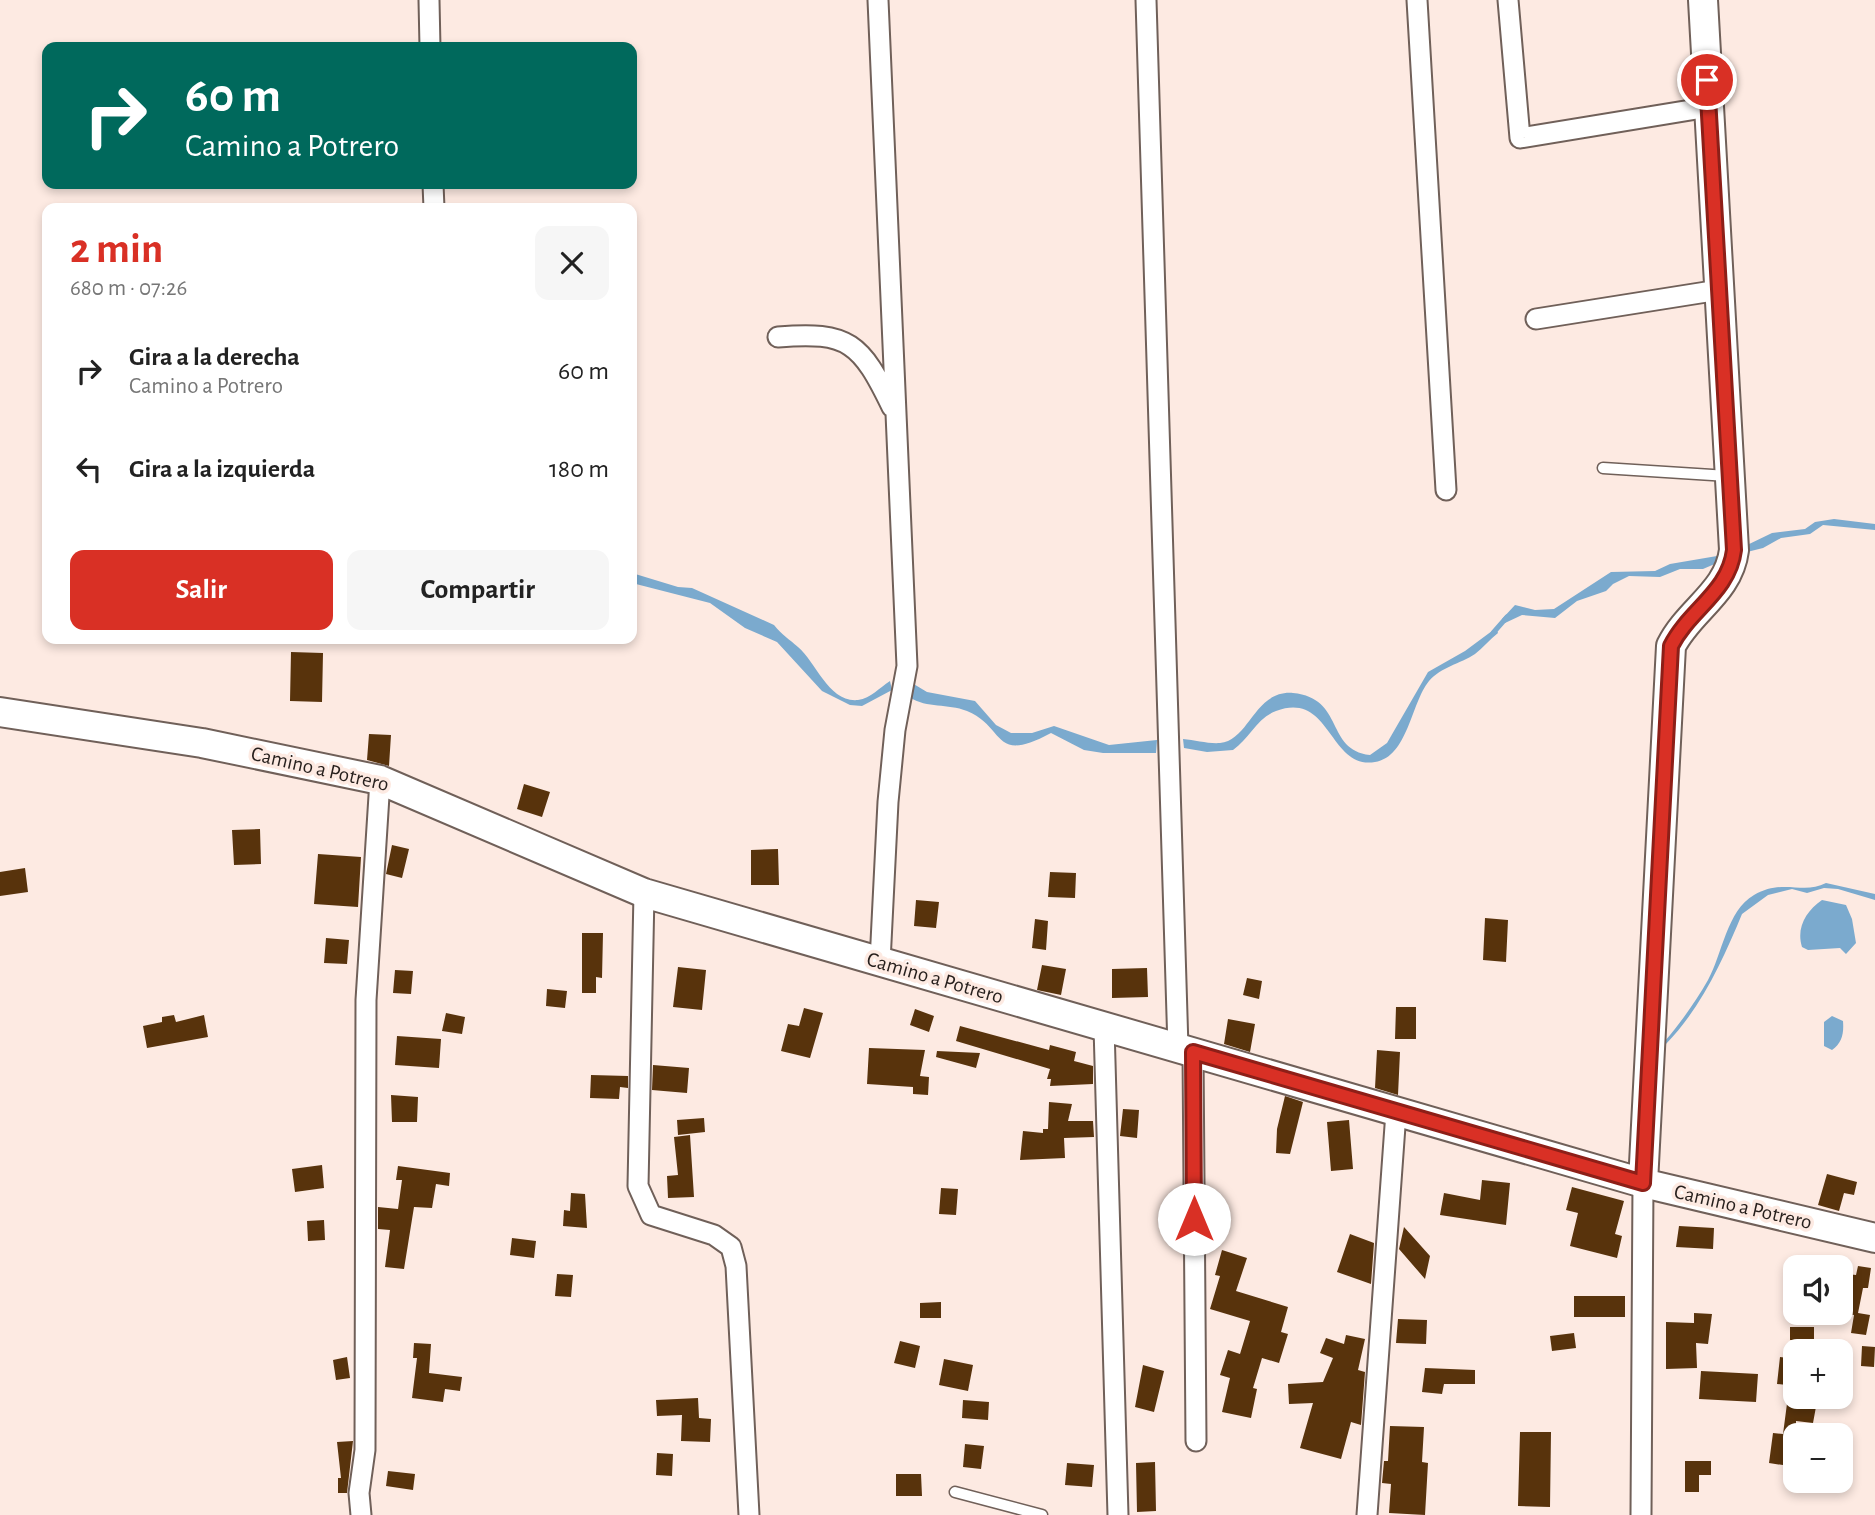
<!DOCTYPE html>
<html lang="es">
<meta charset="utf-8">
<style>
body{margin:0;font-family:"Alegreya Sans",sans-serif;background:#f6f6f6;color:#222;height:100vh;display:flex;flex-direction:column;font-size:26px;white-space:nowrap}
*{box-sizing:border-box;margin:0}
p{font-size:23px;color:#767676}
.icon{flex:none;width:38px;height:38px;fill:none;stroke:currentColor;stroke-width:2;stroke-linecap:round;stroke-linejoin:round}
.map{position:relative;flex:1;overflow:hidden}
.sheet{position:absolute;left:42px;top:203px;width:595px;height:441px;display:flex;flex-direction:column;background:#fff;border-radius:14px;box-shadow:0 4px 10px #0003}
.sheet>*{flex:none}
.hud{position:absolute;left:42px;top:42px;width:595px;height:147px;border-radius:14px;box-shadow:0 4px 10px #0003;background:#00695c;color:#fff;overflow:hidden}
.controls{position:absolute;left:1783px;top:1255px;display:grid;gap:14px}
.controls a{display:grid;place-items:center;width:70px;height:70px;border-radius:14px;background:#fff;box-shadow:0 4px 10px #0003;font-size:35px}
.pin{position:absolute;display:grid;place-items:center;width:60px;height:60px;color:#fff;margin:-30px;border:4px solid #fff;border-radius:50%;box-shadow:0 2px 7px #0007}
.me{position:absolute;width:77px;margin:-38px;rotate:0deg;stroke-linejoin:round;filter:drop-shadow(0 0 5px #0008)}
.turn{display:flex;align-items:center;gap:24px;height:147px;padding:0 28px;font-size:32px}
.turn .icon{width:91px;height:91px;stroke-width:2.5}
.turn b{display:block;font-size:49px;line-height:60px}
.round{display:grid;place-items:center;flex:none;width:74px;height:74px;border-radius:14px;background:#f6f6f6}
.headline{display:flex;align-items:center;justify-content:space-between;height:119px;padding:0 28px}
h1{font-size:42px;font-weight:700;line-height:52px;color:#d93025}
.cta{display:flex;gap:14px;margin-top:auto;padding:14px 28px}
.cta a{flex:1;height:80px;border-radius:14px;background:#d93025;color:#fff;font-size:28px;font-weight:700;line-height:80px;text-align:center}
.cta a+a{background:#f6f6f6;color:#222}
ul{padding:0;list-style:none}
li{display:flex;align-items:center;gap:21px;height:98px;padding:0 28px}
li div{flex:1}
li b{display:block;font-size:26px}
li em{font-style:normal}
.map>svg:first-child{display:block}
</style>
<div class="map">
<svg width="1875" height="1515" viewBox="0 0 1875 1515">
<rect width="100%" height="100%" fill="#fdeae2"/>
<!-- water -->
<path fill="#7baace" d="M1834 519 1875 524V530L1823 525 1810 534 1781 538 1763 548 1743 553V547L1772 533 1805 529 1815 522Z
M1717 556V563L1703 569H1680L1660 577 1629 576 1613 584 1606 591 1577 601 1555 618 1522 615 1505 623 1502 619 1515 605 1535 610 1554 609 1611 572 1655 571 1670 564Z
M632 573 678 587 692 588 774 625C782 635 789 639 798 647 816 662 829 703 858 700 871 698 879 688 890 681L892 690 862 706 850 705 822 691 777 642 745 628 710 603 632 583Z
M1496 628 1498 633C1490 639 1483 648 1475 654 1460 664 1441 667 1429 681 1411 703 1408 757 1375 762 1329 770 1331 690 1276 711 1257 718 1249 739 1233 750L1207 752 1184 748 1183 739C1195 740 1209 744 1220 743 1250 740 1254 690 1293 693 1345 698 1325 750 1370 755L1387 743 1428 672 1465 651Z
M912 683 927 692 975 701 996 725 1011 733H1032L1054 726 1109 745 1157 740 1156 753H1103L1084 750 1051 733C992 765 1006 727 967 711 947 703 928 709 909 697Z
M1826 883 1875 894V900L1838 889 1824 888 1807 893 1792 889 1768 895 1742 914C1723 960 1701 1008 1666 1044L1664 1042C1680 1024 1696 1001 1708 980 1722 955 1727 910 1754 895 1783 878 1803 895 1826 883Z
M1822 900 1846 905 1852 919 1856 943 1846 954 1840 948 1808 950 1802 947C1796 928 1806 911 1822 900Z
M1832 1016 1843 1021C1844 1034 1842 1043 1832 1050L1824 1046V1022Z"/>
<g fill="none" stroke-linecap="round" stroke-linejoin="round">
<!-- stream -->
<path stroke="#7baace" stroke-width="5" d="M1493 633 1507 617"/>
</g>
<!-- building -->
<path fill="#58330c" d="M291 652 323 653 322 702 290 701Z
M369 734 391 735 389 766 367 760Z
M524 784 550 792 542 817 517 809Z
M260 829 261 864 234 865 232 830Z
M392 845 409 849 402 878 386 874Z
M778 849 779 885H751V850Z
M318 854 361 857 358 907 314 904Z
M25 868 28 892 0 896V872Z
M1050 872 1076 873 1075 898 1048 897Z
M916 900 939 902 936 928 914 926Z
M1485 918 1508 920 1506 962 1483 960Z
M1035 919 1048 921 1046 950 1032 948Z
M582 933H603L602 978 596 977V993H582Z
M326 938 349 940 347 964 324 963Z
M1042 965 1066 969 1061 995 1037 990Z
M678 967 706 970 702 1010 673 1007Z
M1147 968 1148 997 1112 998V969Z
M395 970 413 971 411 994 393 993Z
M1247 978 1262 981 1259 999 1243 995Z
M547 989 567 991 565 1008 546 1006Z
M1396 1007H1416V1039H1395Z
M804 1008 823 1013 810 1058 781 1051 788 1024 799 1026Z
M915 1009 934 1016 929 1032 910 1025Z
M446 1013 465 1017 462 1034 442 1031Z
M174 1015 176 1022 204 1015 208 1037 147 1048 143 1026 162 1022V1017Z
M1228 1019 1255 1024 1250 1052 1224 1044Z
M960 1026 1049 1050 1050 1045 1076 1052 1074 1061 1093 1066V1084L1050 1086 1051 1079H1047L1050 1069 956 1041Z
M397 1036 441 1039 439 1068 395 1065Z
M869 1048 925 1050 920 1076 929 1077 928 1095 913 1094V1087L867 1084Z
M1377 1050 1400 1052 1398 1095 1375 1088Z
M937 1051 980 1053 976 1068 936 1057Z
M653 1065 689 1068 687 1093 652 1090Z
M591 1075 628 1076V1088L620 1087 619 1099 590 1098Z
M391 1095 418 1097 417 1122H392Z
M1285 1096 1303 1102 1290 1154 1276 1153 1277 1129Z
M1049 1102 1072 1104 1068 1121H1093L1094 1137 1064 1138 1065 1158 1020 1160 1023 1131 1043 1133V1129H1048Z
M1123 1109 1139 1110 1137 1138 1120 1136Z
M704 1118 705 1132 678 1135 677 1120Z
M1349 1120 1353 1169 1331 1171 1327 1122Z
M690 1135 694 1197 668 1198 667 1176 678 1175 674 1137Z
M322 1165 324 1188 295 1192 292 1169Z
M398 1166 450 1173 449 1186 436 1184 432 1208 414 1207 404 1269 385 1267 390 1230 378 1229V1207L398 1209 402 1180H396Z
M1827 1174 1857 1182 1854 1195 1844 1193 1839 1211 1818 1205Z
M1482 1180 1510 1183 1506 1225 1440 1215 1444 1193 1480 1200Z
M1572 1187 1624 1201 1615 1234 1622 1236 1617 1258 1570 1246 1578 1213 1566 1210Z
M941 1188 958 1189 956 1215 939 1214Z
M571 1193 585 1194 587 1228 563 1226 564 1210 570 1211Z
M324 1220 325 1240 308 1241 307 1221Z
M1679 1226 1714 1228 1713 1249 1676 1247Z
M1404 1227 1430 1256 1425 1279 1399 1249Z
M1350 1234 1374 1243 1371 1284 1337 1272Z
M512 1238 536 1241 534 1258 510 1255Z
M1222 1250 1247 1258 1236 1291 1288 1307 1281 1332 1288 1334 1279 1363 1262 1358 1253 1388 1257 1389 1251 1418 1222 1412 1230 1378 1220 1375 1228 1350 1240 1354 1250 1321 1210 1309 1220 1276 1215 1275Z
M1858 1266 1871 1268 1868 1288H1863L1858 1313 1870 1315 1866 1335 1851 1333 1854 1315 1840 1313 1841 1286 1845 1287 1847 1274 1856 1275Z
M557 1274 573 1275 571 1297 555 1296Z
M1574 1296H1625V1317H1574Z
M941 1302V1318H920V1303Z
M1694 1313 1712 1314 1708 1344 1696 1343 1697 1368 1666 1369V1322L1694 1323Z
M1398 1319 1427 1320 1426 1344 1396 1343Z
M1790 1327H1814V1340H1790Z
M1574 1333 1576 1348 1552 1351 1550 1336Z
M1346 1335 1365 1339 1358 1370 1365 1372 1361 1425 1351 1422 1341 1459 1300 1448 1313 1403 1289 1404 1288 1384 1323 1382 1333 1358 1320 1353 1326 1338 1344 1344Z
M900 1341 920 1346 915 1368 894 1363Z
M414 1343 431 1344 429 1373 462 1377 460 1391 445 1389 443 1402 412 1398 417 1358H413Z
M1862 1346 1875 1347 1874 1367 1861 1366Z
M347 1357 350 1378 336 1380 333 1360Z
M1780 1357 1796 1359V1386L1777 1384Z
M944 1359 973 1365 968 1391 939 1385Z
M1143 1365 1164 1371 1154 1412 1135 1407Z
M1425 1368 1475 1370V1384H1444L1442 1394 1422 1392Z
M1701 1371 1758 1374 1756 1402 1699 1399Z
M1788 1396H1818L1813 1423 1796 1421V1467L1769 1463 1773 1433 1783 1434Z
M698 1398 699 1418 711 1419 710 1442 681 1441 682 1415 657 1416 656 1400Z
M963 1400 989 1402 988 1420 962 1418Z
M1390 1426 1424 1427 1422 1462 1428 1463 1425 1515 1389 1513 1391 1484 1382 1483 1384 1461H1388Z
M1520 1432H1551L1550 1507 1518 1506Z
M353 1441 347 1493H338V1478H341L337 1442Z
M965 1444 984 1446 981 1469 963 1467Z
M657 1453 673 1454 672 1476 656 1475Z
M1685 1461H1711V1475H1699V1492H1685Z
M1155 1462 1156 1511 1137 1512 1136 1463Z
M1067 1463 1094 1465 1092 1487 1065 1485Z
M388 1471 415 1474 413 1490 386 1486Z
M896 1474H921L922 1496H896Z"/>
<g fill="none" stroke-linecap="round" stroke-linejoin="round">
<!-- lane casing -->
<g stroke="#706059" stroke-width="13">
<path id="lane" d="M1603 468 1728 476
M955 1492 1042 1515"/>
</g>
<!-- street casing -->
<g stroke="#706059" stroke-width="23">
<path id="street" d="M429 0 430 47
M878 0 907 666 895 730 888 802 880 962
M1146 0 1178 1048
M1417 0 1446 490
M1508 0 1520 138 1709 107
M433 184 434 208
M1536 319 1719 290
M778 337C849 331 861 343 892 407
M644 893 638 1186 651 1215 714 1235 731 1247 736 1266 749 1515
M1104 1027 1118 1515
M1193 1052 1196 1441
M361 1515 359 1493 365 1450 366 1000 380 780
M1367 1515 1396 1112
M1641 1515 1643 1183"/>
</g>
<!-- secondary casing -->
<g stroke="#706059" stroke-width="32">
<path id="secondary" d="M0 712 202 743 380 780 644 893 1643 1183 1875 1238
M1643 1183 1671 646C1689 610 1729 592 1734 550L1703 0"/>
</g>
<!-- lane -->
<use href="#lane" stroke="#fff" stroke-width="10"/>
<!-- street -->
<use href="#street" stroke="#fff" stroke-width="19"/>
<!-- secondary -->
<use href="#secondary" stroke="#fff" stroke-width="28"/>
</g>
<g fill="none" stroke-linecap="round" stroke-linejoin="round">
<!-- route casing -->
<g stroke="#8d1f18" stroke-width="18">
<path id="route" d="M1194 1219 1193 1052 1643 1183 1671 646C1689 610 1729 592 1734 550L1707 80"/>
</g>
<!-- route -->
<use href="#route" stroke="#d93025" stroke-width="12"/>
</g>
<g text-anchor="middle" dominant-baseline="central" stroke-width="7" stroke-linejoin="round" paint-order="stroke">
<!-- street labels -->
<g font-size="21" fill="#261f1c" stroke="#fdeae2">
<text transform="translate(320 769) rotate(13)">Camino a Potrero</text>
<text transform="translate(935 978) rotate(16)">Camino a Potrero</text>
<text transform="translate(1743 1207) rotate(13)">Camino a Potrero</text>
</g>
</g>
</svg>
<div class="controls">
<a><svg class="icon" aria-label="sound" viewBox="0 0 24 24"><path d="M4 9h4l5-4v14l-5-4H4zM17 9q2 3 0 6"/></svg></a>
<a>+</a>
<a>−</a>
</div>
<div class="pin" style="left:1707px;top:80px;background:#d93025"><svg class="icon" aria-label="arrive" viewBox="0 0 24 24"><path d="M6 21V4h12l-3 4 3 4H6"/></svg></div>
<svg class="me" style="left:1194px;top:1219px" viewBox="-20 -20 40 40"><circle r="19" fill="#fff"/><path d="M0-13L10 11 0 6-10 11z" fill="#d93025"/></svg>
<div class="hud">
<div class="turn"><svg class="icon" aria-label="right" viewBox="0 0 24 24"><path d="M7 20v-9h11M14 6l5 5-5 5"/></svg><div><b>60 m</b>Camino a Potrero</div></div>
</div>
<section class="sheet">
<div class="headline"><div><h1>2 min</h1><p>680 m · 07:26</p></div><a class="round"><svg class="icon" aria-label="close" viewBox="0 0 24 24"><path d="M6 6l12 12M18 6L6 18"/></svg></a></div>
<ul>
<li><svg class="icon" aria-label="right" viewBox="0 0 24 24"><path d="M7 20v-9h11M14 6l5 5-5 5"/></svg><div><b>Gira a la derecha</b><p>Camino a Potrero</p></div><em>60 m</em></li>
<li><svg class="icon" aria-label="left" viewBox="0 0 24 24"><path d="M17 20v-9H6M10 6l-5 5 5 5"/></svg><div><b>Gira a la izquierda</b></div><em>180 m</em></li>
</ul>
<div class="cta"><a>Salir</a><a>Compartir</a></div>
</section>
</div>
